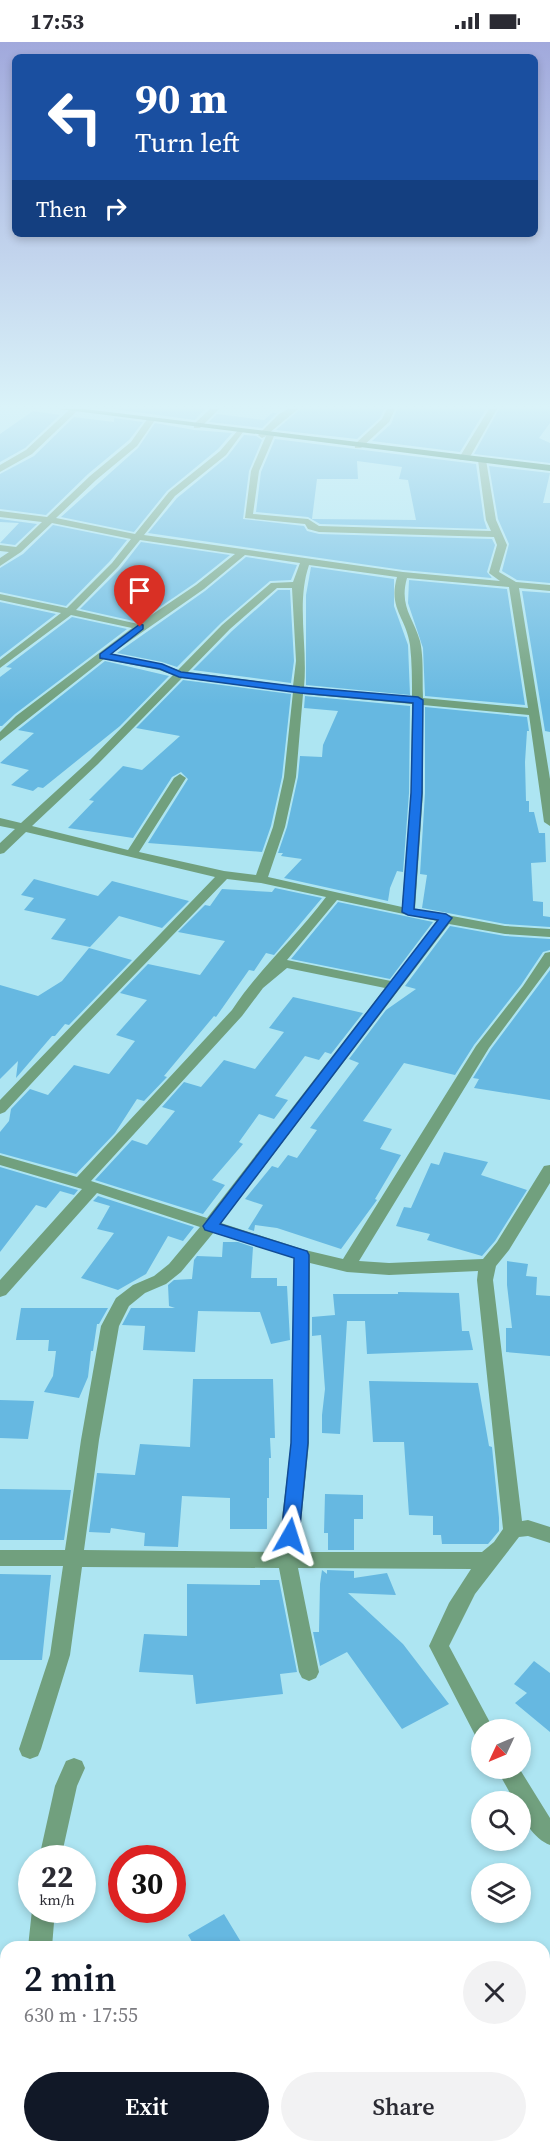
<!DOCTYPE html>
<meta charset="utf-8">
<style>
body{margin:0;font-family:"Source Serif 4",serif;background:#f2f2f3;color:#2b2b33;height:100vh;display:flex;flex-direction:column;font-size:22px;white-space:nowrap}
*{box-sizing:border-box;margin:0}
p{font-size:20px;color:#7c7c81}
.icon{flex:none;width:33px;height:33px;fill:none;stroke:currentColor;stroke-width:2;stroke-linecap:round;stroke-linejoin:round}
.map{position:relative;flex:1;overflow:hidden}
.drawer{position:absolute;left:0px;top:1899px;width:550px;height:212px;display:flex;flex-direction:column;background:#fff;border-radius:18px 18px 0 0;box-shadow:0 3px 9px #0003}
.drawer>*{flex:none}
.banner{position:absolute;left:12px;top:12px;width:526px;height:183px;border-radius:9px;box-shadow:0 3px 9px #0003;background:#1a4fa0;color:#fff;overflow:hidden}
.needle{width:39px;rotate:226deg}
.controls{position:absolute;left:471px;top:1677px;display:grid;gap:12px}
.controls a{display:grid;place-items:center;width:60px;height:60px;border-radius:50%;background:#fff;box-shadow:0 3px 9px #0003;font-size:30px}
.speed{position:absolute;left:18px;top:1803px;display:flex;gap:12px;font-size:30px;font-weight:700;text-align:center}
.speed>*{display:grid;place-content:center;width:78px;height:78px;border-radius:50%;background:#fff;box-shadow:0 3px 9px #0003;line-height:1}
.speed small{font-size:15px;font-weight:400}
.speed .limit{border:9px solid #d22;background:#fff;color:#111}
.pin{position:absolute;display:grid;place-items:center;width:51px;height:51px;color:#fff;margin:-62px -26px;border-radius:50% 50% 50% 0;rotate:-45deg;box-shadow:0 0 6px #0007}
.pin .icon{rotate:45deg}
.me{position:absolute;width:66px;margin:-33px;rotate:6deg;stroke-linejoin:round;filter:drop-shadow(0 0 4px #0008)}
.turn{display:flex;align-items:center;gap:21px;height:126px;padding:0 24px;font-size:27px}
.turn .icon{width:78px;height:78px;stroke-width:2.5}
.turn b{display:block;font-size:42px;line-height:51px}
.then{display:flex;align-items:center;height:57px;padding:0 24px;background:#0003;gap:12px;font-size:22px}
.round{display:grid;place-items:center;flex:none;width:63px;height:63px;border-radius:32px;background:#f2f2f3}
.summary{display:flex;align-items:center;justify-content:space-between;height:102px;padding:0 24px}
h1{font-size:36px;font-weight:600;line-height:45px;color:#111827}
.primary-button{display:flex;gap:12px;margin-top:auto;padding:12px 24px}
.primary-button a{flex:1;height:69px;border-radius:36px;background:#111827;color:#fff;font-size:24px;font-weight:600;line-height:69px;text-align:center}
.primary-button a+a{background:#f2f2f3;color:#2b2b33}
.status{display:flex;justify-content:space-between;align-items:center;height:42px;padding:0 30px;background:#fff;direction:ltr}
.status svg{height:16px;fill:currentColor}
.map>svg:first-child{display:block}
</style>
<div class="status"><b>17:53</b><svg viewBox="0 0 49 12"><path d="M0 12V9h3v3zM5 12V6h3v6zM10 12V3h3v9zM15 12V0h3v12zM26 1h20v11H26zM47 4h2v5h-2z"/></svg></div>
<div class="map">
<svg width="550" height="2110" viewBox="0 0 550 2110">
<rect width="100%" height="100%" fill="#ade5f2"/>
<!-- building -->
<path fill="#66b8e1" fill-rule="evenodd" d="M114 367H205L195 378Z
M300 367H384L380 376 357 397 276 388Z
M397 367H486L460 410 372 399 391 382Z
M499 367H550V381L539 396 550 401V421L474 412Z
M33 369 60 373 25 406 0 420V392Z
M272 371H277L262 386 209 380 217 372 264 378Z
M74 375 114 380V376L143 380 129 398 88 432 46 473 0 467V432L34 414Z
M155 381 194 388 232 391 218 407 167 449 134 490 61 475 138 406Z
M244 393 256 394 262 398 249 429 243 477 304 484 307 489 319 492 492 497 495 503 487 530 492 536 403 528 148 491 177 456 227 415Z
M275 397 476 422 484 478 487 487 320 482 308 475 256 470 261 430ZM357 419 402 425 399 437 408 438 416 478 312 477 317 437H358Z
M489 424 550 431 543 461H550V541L517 538 502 529 509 502 498 477Z
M0 477 37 482 15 503 0 501 19 481 0 480Z
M53 483 127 498 110 519 66 564 0 550V526L23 512Z
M141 500 230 513 195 541 138 580 80 567 120 527Z
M246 515 297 523 291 538 270 539 221 581 177 625 162 620 117 611 205 549Z
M311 525 394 537V564L408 603 410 653 306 643V553Z
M409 538 507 547 525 663 425 654 423 606 408 561Z
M278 548H290L294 619 291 641 193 628 232 589Z
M522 549 550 551V690L545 689Z
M0 560 56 572 0 615Z
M72 575 127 587 15 672 2 684H0V635L12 626 6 625Z
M105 619 169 634 120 684 43 746 38 745 33 749 11 743 29 728 0 721 34 691 18 688Z
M183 638 291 652 282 735 271 784 262 810 148 801 188 737 181 730 172 735 133 796 68 786 94 759 89 758 123 724 142 728 180 694 136 686Z
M305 654 410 664 409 751 403 830 397 829 390 846 388 859 284 836 302 817 281 814 283 811H278L287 785 298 735 300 714 322 715 323 703 338 669 304 666Z
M425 665 527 675 529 689H527L525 720 526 759H529V770H534L539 791H545L546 820 531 821 533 859 543 860V874L550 875V885L505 882 422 866 427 833 420 832 425 751Z
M34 837 98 854 112 839 189 859 162 886 119 874 90 905 51 897 66 877 24 868 34 856 21 853Z
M275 846 322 856 274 913 266 911 254 929 249 928 216 975 214 974 164 1034 167 1035 144 1059 137 1057 115 1091 76 1132 0 1111V1090L9 1079 11 1067 30 1047 48 1053 74 1023 109 1032 135 999 116 993 147 958 120 951 148 922 200 933 225 899 178 890 205 863 210 864 222 847 272 850Z
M338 860 433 880 390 937 291 917Z
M450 884 505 894 550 897V908L543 910 521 943 474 1003 455 1033 404 1021 363 1079 392 1087 380 1107 401 1113 375 1157 377 1158 341 1207 277 1186 255 1183 254 1189 248 1187 263 1163 245 1157 272 1124 278 1126 288 1113 297 1116 317 1088 310 1086 359 1021 349 1017 386 968 416 947 405 944Z
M89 906 132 918 69 983 65 982 55 994H52L16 1036 18 1019 0 1037V943L38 954 62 939Z
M550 928V1058L474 1046 479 1037 473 1036 491 1007Z
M293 955 363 971 331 1012 325 1010 319 1018 305 1014 275 1054 288 1058 274 1077 259 1072 239 1100 243 1102 212 1138 225 1143 203 1172 95 1138 132 1098 147 1103 175 1069 162 1065 184 1040 201 1045 224 1018 255 1027 284 990 269 986Z
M444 1110 488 1120 481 1133 527 1148 495 1199 482 1214 427 1198 430 1192 396 1184 404 1165 411 1166 431 1121 439 1123Z
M0 1125 78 1148 74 1153 60 1149 46 1166 36 1163 0 1210Z
M98 1154 194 1185 183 1199 168 1194 146 1232 118 1248 81 1236 114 1191 97 1187 110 1164 93 1159Z
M223 1200H238L253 1205 251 1236H277V1244H287L290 1298 271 1302 260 1270 198 1269 195 1310 143 1308 145 1284 122 1283 131 1266H175L169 1264 168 1243 174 1238 192 1237 194 1218 197 1214 222 1215Z
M507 1219 528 1222 526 1234 537 1235 536 1253 550 1254V1314L506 1310V1286H512L507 1243Z
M398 1250 459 1251 462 1289H469L473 1308 367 1312 365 1279H347L340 1392 322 1391V1373L325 1347 321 1293 312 1294V1275L335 1273 333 1252H398Z
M21 1266H108L99 1282H97L93 1309H91L88 1335 79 1356 44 1350 53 1334 56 1309H48L49 1298H16Z
M193 1337H273L275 1396H270L271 1416H269V1456H267V1487H230V1456L182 1454 178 1505 144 1504 145 1491 111 1486 110 1491 89 1490 97 1431 135 1433 140 1402 190 1405Z
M369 1339 478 1341 489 1404 492 1405 499 1476V1489L488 1502H442L441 1493H433V1474L409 1473 404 1400H373Z
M0 1358 34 1359 28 1397 0 1396Z
M0 1447 71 1448 64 1498H0Z
M325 1452 363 1453V1477H354V1508H328V1491H324Z
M322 1528 327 1532V1528L354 1529V1536L387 1531 396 1553 348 1551 403 1602 449 1662 402 1687 347 1610 320 1624 313 1590H319L320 1542Z
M0 1532 51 1533 42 1618H0Z
M260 1538H279L297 1630 280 1632 283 1652 196 1662 193 1633 139 1630 144 1592 187 1594V1542L260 1543Z
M534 1619 550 1631V1690L515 1661 527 1651 514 1642Z
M224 1872 244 1905H195L188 1893Z"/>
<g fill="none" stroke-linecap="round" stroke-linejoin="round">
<!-- minor -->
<path fill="#71a07e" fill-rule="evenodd" d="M70 367 78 368 32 412 0 430V423L26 408Z
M210 367H219L200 386H194V382Z
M288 367H298L268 392 274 394 259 429 253 472 308 477 319 484 491 489 486 478 478 418 482 415 486 418 496 478 507 503 499 530 516 540 550 543V549L519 546 550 737V784L544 780 529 673 423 663V751L415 867 505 884 550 887V895L505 892 449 882 221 1181 305 1208 343 1217 476 1004 523 944 545 911 550 910V924L489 1006 359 1219 389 1221 483 1217 497 1200 544 1124 550 1123V1141L509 1208 496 1224 493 1238 522 1479 528 1478 550 1485V1501L528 1494 519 1495 475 1552 449 1604 494 1688H482V1697L476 1695 429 1604 449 1561 471 1527 298 1526 319 1630 316 1636 309 1639 302 1636 299 1630 279 1526 82 1525 70 1613 41 1707 38 1714 30 1717 22 1714 19 1707 50 1613 63 1524H0V1508H65L81 1398 101 1284 116 1256 133 1243 154 1234 169 1222 200 1185 97 1151 6 1253 0 1255V1238L82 1147 0 1123V1113L77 1135 232 968C259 927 296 895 326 855L261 841 227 837 82 987 5 1070 0 1072V1058L215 835 26 790 4 811 0 812V801L15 787 0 784V776L21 781 90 718 173 633 159 628 104 617 0 699V690L16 674 132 586 71 573 0 626V618L61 571 0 558V552L67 566 112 521 131 497 52 481 21 510 0 524V516L9 510 0 509V503L16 505 42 480 0 475V469L47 475 90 434 131 400 148 376H151L155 378 137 404 96 438 56 476 135 492 169 450 220 409 239 387 243 390 226 413 175 454 144 493 403 530 500 539 489 531 497 503 494 495 319 490 308 487 305 482 245 476 251 429 266 394 262 396 258 393 279 372ZM140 498 235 512 196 543 138 582 76 568 118 525ZM245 513 300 521 293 540 271 541 222 583 178 628 162 622 111 612 204 547ZM309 523 397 535C388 567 406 575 410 603 412 620 412 638 412 655L304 645C308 605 296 561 309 523ZM407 536 509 545 528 666 423 656C422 638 424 617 420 599 413 575 399 564 407 536ZM277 546H292L296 619 293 644 188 630 230 587ZM182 636 293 650 284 735 273 785 256 833 224 829 139 810 186 736 180 732 174 736 128 808 32 784 98 722ZM303 652 412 662 411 751 402 865 268 835 285 785 296 735ZM337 858 437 879 391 939 287 918ZM287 926 385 946 207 1176 91 1139 242 974 263 946ZM214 1190 294 1216 291 1401 278 1510 84 1508 99 1398 119 1284 129 1264 145 1251 166 1242 181 1230ZM310 1221 347 1230 389 1233 478 1229 477 1238 503 1487 494 1500 482 1510H298L309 1401Z
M387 367H395L389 380 361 406H355V402L382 377Z
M489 367H497L471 413 466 418H460L459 416Z
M74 1716 82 1719 85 1726 77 1744 61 1816H39L55 1744 66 1719Z
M496 1726H519L550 1776V1803C534 1797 520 1776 520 1760H515Z
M32 1868H55L52 1905H28Z
M6 2100V2104H30L29 2110H3Z"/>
<!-- primary -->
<path fill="#176939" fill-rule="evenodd" d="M59 367H84L550 423V429Z"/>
</g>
<!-- sky -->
<linearGradient id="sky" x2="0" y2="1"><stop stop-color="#a1a9dc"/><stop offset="0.55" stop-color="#daf3f9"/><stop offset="1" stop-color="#daf3f9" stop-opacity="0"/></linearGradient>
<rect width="550" height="663" fill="url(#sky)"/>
<!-- route -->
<path fill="#1a73e8" stroke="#114b97" stroke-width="1.5" d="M140 582 143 583V587L111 612 162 622 181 630 300 645 418 655 423 658 422 751 414 867 446 872 452 876 220 1182 307 1209 309 1213 308 1401 299 1494 296 1499 290 1501 284 1499 281 1494 291 1401 294 1216 205 1188 203 1184 438 878 408 873 402 870 411 751 413 661 300 651 179 635 160 627 100 616V612Z"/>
</svg>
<div class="controls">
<a><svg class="needle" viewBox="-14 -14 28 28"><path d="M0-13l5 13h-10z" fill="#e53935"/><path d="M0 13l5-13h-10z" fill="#7c7c81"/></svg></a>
<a><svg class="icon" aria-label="search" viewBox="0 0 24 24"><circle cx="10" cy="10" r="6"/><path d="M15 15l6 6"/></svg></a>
<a><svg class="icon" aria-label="layers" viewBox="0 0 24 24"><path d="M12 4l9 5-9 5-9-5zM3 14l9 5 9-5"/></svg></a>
</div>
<div class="speed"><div>22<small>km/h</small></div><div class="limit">30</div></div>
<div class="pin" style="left:140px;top:585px;background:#d93025"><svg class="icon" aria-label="arrive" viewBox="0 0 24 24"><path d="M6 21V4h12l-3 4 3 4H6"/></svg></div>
<svg class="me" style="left:290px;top:1494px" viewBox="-20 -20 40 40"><path d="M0-17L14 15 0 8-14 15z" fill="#1a73e8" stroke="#fff" stroke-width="4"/></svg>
<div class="banner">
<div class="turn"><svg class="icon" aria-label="left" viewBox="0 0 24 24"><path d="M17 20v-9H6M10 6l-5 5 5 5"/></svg><div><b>90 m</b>Turn left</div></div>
<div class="then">Then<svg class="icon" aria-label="right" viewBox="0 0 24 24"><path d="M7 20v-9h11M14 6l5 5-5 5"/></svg></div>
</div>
<section class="drawer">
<div class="summary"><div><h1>2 min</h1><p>630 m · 17:55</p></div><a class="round"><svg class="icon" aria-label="close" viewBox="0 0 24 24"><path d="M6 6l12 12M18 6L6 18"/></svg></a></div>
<div class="primary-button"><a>Exit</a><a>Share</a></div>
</section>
</div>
